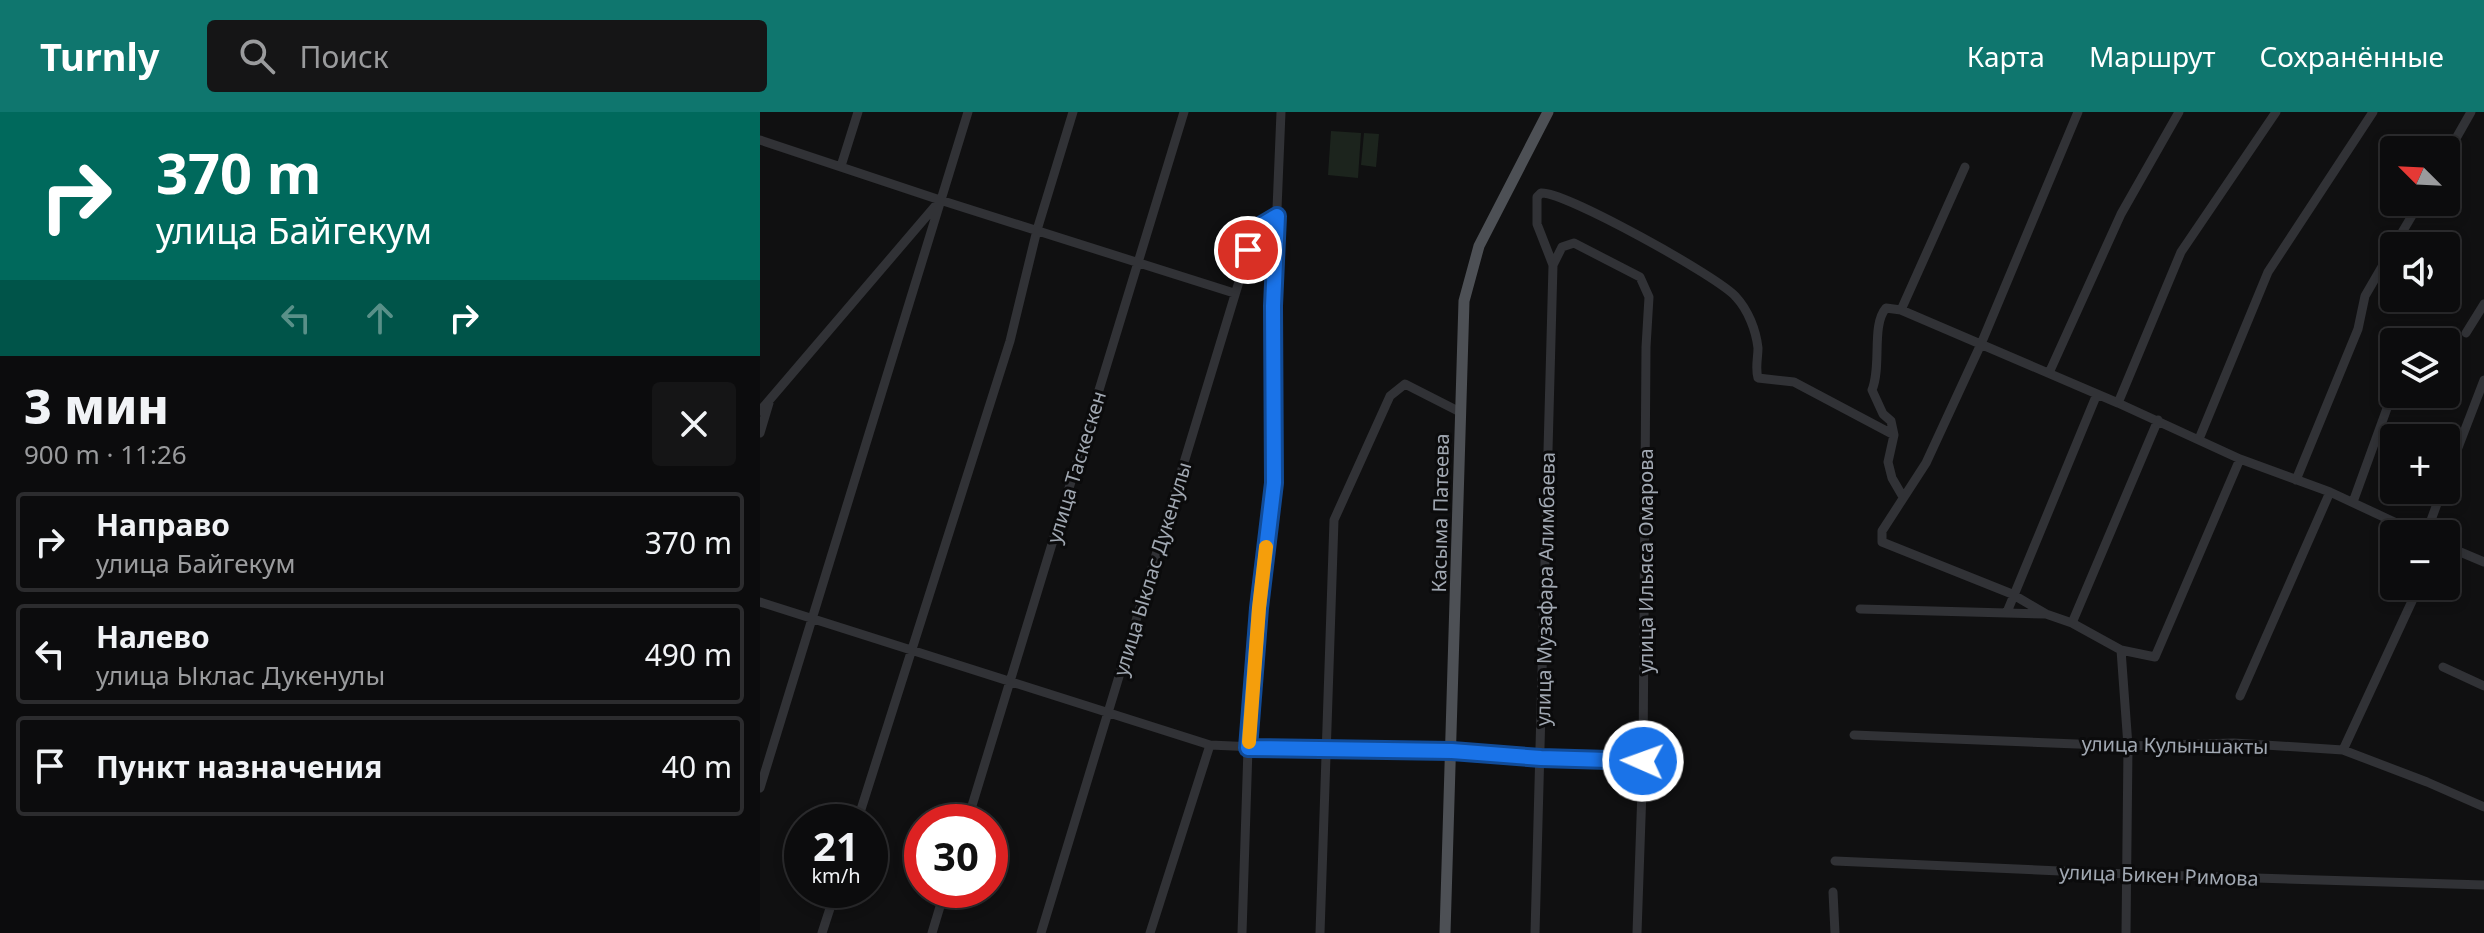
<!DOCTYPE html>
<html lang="ru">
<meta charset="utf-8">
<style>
body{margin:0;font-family:"Noto Sans",sans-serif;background:#151516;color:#f1f3f6;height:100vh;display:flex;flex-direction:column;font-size:30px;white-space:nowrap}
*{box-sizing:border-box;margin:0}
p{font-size:26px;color:#9a9b9d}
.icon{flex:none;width:44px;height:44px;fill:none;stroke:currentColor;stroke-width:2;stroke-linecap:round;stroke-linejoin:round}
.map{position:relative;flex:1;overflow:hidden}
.details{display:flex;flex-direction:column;background:#0c0c0d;width:760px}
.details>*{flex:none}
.guide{background:#00695c;color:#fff;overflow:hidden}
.needle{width:52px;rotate:294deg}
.controls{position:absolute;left:1620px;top:24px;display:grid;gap:16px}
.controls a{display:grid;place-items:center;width:80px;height:80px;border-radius:8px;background:#0c0c0d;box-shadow:0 4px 12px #0003,0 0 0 2px #2c2c2e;font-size:40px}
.speed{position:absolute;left:24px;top:692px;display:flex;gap:16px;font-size:40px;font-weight:700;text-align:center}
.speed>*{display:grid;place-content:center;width:104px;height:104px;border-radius:50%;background:#0c0c0d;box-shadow:0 4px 12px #0003,0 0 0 2px #2c2c2e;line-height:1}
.speed small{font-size:20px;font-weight:400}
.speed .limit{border:12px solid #d22;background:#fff;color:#111}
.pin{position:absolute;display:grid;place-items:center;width:68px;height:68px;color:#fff;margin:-34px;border:4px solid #fff;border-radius:50%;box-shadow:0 2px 8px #0007}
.me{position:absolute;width:88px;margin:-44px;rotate:272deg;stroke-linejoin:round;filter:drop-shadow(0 0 6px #0008)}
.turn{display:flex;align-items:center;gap:28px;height:168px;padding:0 24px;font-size:36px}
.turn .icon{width:104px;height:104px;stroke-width:2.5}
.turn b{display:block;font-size:56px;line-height:68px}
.lanes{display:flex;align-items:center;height:76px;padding:0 24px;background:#0003;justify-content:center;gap:40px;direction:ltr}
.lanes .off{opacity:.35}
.round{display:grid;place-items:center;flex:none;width:84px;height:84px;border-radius:8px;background:#151516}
.summary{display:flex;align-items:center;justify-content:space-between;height:136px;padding:0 24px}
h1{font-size:48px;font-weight:800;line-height:60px}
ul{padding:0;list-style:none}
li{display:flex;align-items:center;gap:24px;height:100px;margin:0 16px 12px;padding:0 8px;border:4px solid #2c2c2e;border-radius:8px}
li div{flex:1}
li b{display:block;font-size:30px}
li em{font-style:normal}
header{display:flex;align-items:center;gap:48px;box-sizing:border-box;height:112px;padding:0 40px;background:#0f766e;color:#fff}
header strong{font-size:38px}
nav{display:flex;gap:44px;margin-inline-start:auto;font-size:28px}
.search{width:560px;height:72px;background:#151516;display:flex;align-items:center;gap:20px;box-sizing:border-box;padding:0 28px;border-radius:8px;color:#9a9b9d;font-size:30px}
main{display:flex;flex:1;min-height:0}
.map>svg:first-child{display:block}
</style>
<header>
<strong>Turnly</strong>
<div class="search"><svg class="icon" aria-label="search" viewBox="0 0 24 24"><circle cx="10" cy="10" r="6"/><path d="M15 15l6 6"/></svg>Поиск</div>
<nav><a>Карта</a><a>Маршрут</a><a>Сохранённые</a></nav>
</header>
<main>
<section class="details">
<div class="guide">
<div class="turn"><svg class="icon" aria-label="right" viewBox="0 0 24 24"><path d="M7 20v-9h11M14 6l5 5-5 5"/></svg><div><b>370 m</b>улица Байгекум</div></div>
<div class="lanes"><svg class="icon off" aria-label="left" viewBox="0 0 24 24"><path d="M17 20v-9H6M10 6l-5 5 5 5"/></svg><svg class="icon off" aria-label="ahead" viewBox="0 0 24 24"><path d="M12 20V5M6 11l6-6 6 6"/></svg><svg class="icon" aria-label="right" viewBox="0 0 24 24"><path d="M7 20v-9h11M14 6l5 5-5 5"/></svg></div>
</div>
<div class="summary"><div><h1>3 мин</h1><p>900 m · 11:26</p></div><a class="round"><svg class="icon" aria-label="close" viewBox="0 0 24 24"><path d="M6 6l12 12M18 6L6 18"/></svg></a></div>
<ul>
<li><svg class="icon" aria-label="right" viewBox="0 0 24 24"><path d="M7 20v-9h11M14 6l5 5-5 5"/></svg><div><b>Направо</b><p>улица Байгекум</p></div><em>370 m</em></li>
<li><svg class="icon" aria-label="left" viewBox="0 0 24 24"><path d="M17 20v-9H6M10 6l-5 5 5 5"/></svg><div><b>Налево</b><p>улица Ыклас Дукенулы</p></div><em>490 m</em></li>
<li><svg class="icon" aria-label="arrive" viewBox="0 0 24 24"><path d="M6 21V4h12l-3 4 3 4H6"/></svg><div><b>Пункт назначения</b></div><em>40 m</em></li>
</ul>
</section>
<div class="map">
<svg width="1724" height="821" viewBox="0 0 1724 821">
<rect width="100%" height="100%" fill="#101011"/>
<!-- green -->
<path fill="#1c241d" d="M571 19 601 21 598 66 568 63Z
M604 21 619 22 616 55 601 53Z"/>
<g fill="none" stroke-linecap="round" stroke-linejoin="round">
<!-- minor -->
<path stroke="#313236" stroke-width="9" d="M0 28 180 88 474 181
M1686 44 1711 0
M81 54 98 0
M1634 134 1660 90
M793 153 777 112V85L781 81C804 79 959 165 976 185 988 198 996 218 998 236 998 246 995 256 998 266L1034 270 1134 323
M1141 198 1205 55
M1706 221 1724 192
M1289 261 1361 102 1419 0
M1358 291 1421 140 1516 0
M0 299 177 92
M0 321 9 291
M1439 327 1508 160 1613 0
M1686 367 1724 268
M1536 368 1598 217 1605 184 1634 134
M1143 385 1132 366 1128 350 1134 323 1131 309 1123 302 1112 278C1122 254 1111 213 1126 196L1141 198 1358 291 1480 347 1570 380 1660 422
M1593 390 1634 277
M1666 422 1682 378
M1686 434 1724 450
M0 490 450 633 565 638 692 639 781 646 883 649
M1100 497 1286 502 1312 511 1361 538 1395 545 1480 347
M1247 500 1337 282
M1286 502 1252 482 1122 430V419L1166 351 1221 232 1318 0
M1312 511 1398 308
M1361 538 1368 634 1366 821
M1683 555 1724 574
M1480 584 1570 380
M1094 623 1368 634 1474 631 1583 638 1667 670 1724 695
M1583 638 1659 474
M0 676 208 0
M97 710 250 229 277 118 313 0
M207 710 424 0
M1075 749 1367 762 1724 773
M1073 780 1075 821
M62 821 76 778
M172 821 185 778
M281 821 495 117 517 104
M390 821 450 633
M482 821 488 636 499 496 514 371 513 194 521 0
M560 821 574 408 630 284 645 272 700 300
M775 821 793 153 802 135 814 131 880 165 889 185 886 235 883 649 877 821"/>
<!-- major -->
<path stroke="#4d5055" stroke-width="11" d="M685 821 704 189 719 134 788 0"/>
</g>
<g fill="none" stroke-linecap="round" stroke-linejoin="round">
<!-- route casing -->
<g stroke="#114b97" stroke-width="20">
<path id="route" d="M488 138 495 117 517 104 513 194 514 371 499 496 488 636 692 639 781 646 883 649"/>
</g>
<!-- route -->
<use href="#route" stroke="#1a73e8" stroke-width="14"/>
<!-- slow -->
<path stroke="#f59e0b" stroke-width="14" d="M489 630 499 496 506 435"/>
</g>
<g text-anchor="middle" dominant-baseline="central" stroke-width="6" stroke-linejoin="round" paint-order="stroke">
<!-- street labels -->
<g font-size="20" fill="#a1a8b2" stroke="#0b0b0c">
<text transform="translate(316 355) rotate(-73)">улица Таскескен</text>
<text transform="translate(680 401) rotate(-89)">Касыма Патеева</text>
<text transform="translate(885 449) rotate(-90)">улица Ильяса Омарова</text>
<text transform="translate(392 457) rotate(-73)">улица Ыклас Дукенулы</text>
<text transform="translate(785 477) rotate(-89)">улица Музафара Алимбаева</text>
<text transform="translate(1415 633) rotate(1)">улица Кулыншакты</text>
<text transform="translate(1399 763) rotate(2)">улица Бикен Римова</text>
</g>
</g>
</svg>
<div class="controls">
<a><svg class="needle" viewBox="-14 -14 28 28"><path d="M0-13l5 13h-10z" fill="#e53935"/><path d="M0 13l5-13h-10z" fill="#9a9b9d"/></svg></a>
<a><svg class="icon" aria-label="sound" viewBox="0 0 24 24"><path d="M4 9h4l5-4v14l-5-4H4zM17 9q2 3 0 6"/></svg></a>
<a><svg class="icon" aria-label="layers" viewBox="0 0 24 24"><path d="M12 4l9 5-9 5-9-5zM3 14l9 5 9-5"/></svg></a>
<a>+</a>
<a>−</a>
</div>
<div class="speed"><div>21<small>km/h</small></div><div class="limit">30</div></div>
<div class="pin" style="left:488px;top:138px;background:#d93025"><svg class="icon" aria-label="arrive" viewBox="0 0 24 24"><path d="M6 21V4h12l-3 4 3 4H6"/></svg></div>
<svg class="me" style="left:883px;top:649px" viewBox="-20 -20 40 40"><circle r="17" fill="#1a73e8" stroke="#fff" stroke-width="3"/><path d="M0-11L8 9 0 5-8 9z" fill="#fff"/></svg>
</div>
</main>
